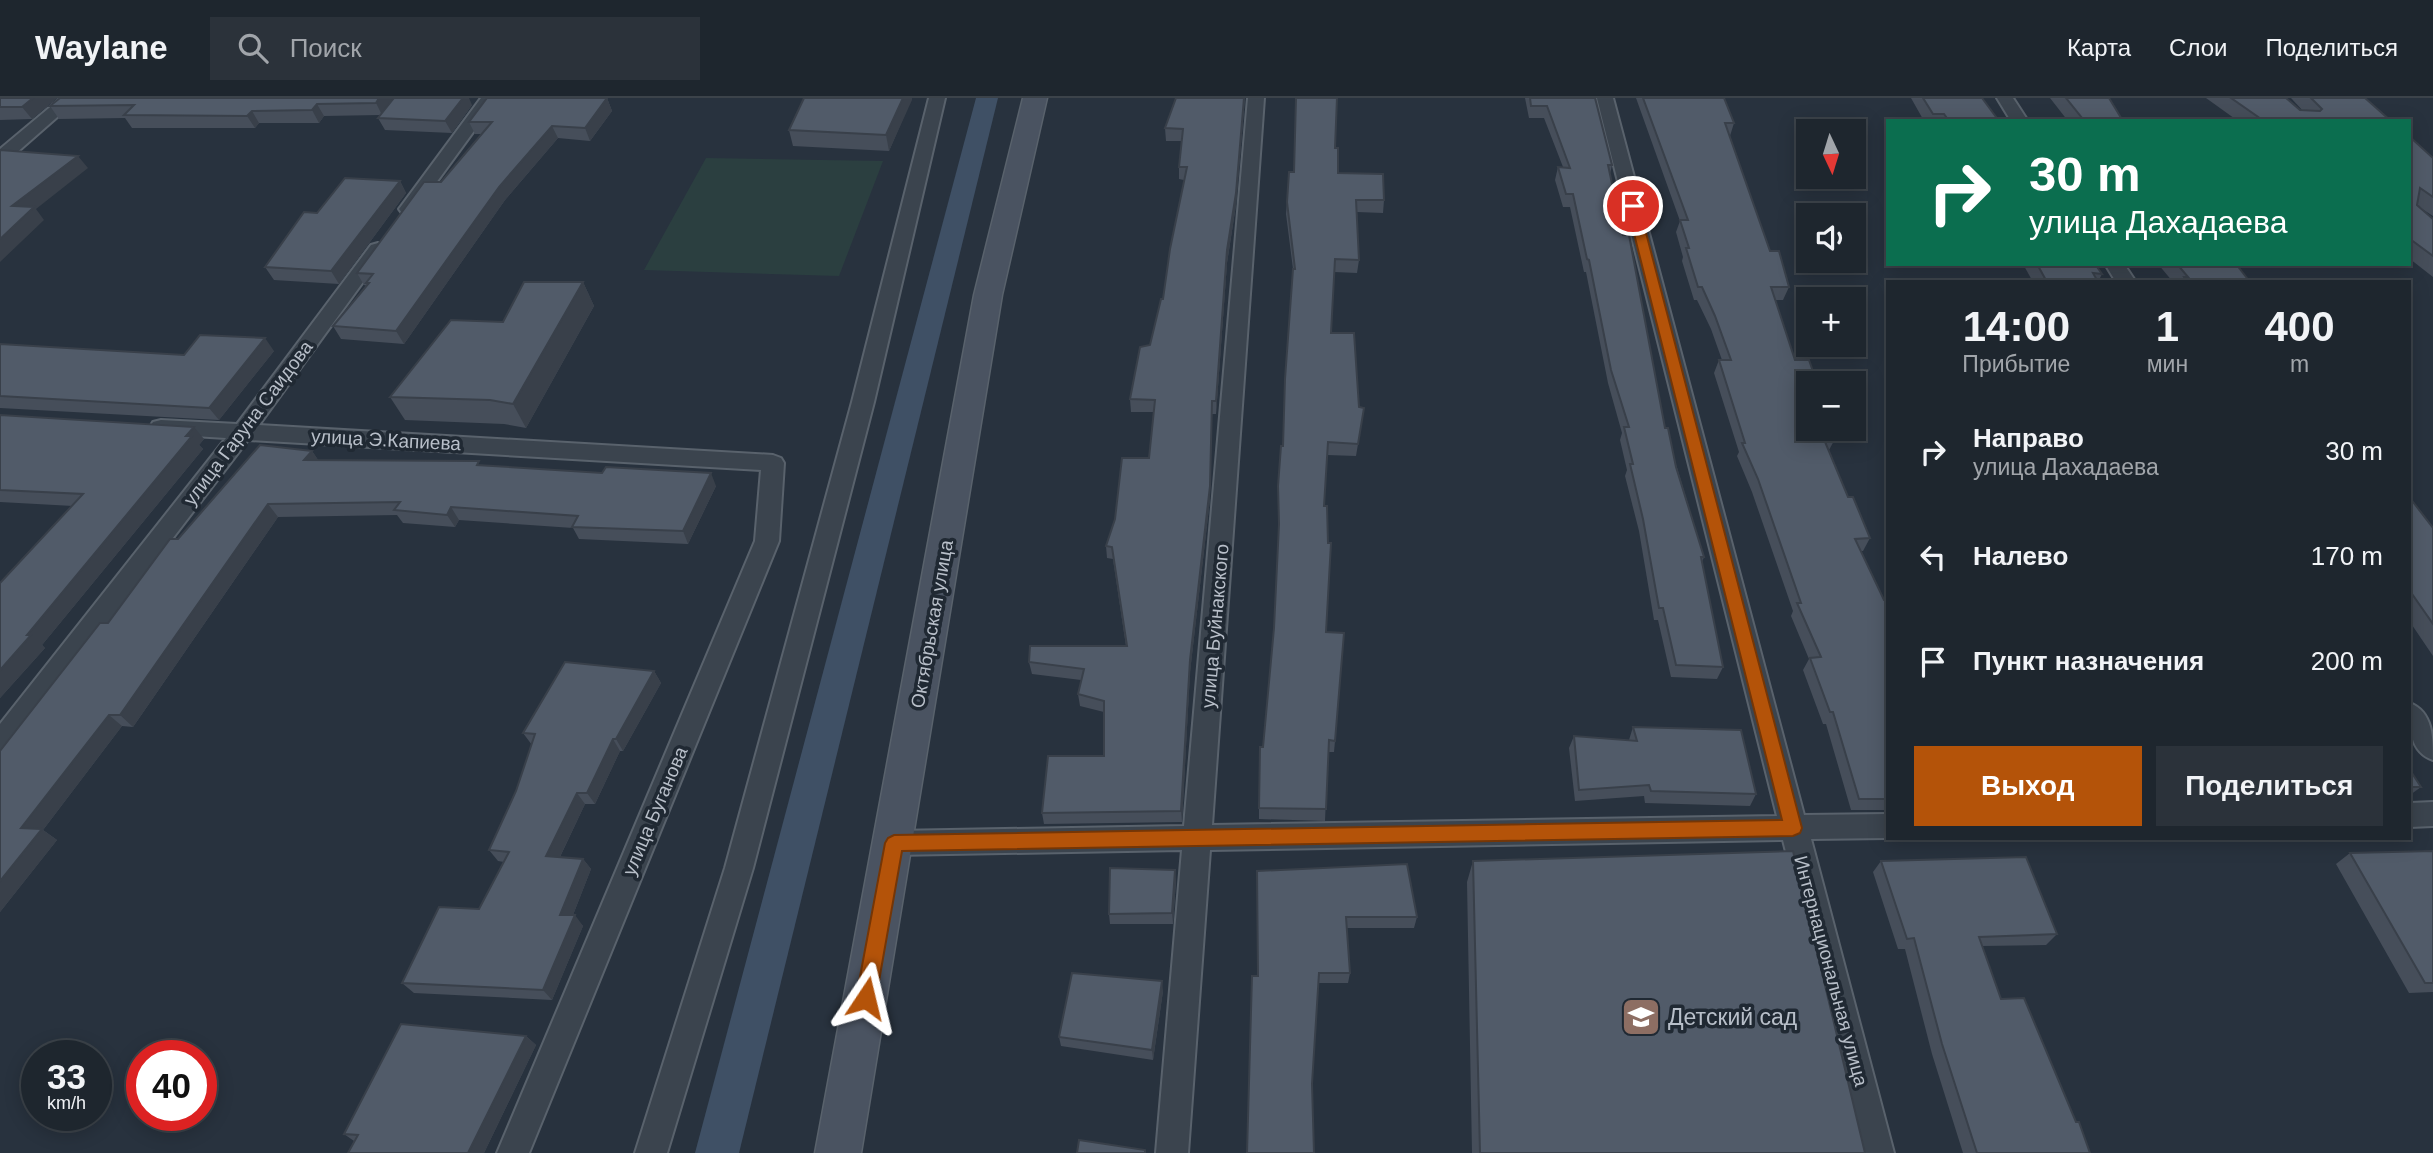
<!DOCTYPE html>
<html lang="ru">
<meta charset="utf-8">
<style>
body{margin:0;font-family:Helvetica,sans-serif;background:#2b323a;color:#f1f3f6;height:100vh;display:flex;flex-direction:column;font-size:26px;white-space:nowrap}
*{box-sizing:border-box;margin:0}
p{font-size:23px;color:#a1a5aa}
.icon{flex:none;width:38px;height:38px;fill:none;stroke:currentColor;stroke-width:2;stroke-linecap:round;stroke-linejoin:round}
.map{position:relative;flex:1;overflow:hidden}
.drawer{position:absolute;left:1886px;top:182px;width:525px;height:560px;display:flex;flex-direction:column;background:#1e262e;border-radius:0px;box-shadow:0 4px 18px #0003,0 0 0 2px #3c434a}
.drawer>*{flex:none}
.top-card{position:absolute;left:1886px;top:21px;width:525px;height:147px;border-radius:0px;box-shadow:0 4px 18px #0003,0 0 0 2px #3c434a;background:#0b6e4f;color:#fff;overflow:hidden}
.needle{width:46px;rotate:176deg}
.fabs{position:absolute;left:1796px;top:21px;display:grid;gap:14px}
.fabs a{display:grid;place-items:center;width:70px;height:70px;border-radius:0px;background:#1e262e;box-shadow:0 4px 18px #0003,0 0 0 2px #3c434a;font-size:35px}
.speed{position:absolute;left:21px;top:942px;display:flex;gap:14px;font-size:35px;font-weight:700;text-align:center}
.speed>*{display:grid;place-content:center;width:91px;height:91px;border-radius:50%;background:#1e262e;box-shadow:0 4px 18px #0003,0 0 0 2px #3c434a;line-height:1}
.speed small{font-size:18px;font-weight:400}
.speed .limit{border:10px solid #d22;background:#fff;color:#111}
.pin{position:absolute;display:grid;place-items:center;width:60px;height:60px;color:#fff;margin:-30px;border:4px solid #fff;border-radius:50%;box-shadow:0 2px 7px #0007}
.me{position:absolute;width:77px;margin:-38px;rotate:10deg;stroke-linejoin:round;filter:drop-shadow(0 0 5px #0008)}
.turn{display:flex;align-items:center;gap:24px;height:147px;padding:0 28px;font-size:32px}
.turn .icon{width:91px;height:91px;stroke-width:2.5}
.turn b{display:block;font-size:49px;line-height:60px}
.eta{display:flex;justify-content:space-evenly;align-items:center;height:119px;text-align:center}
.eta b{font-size:42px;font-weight:800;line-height:49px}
.cta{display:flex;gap:14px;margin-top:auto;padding:14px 28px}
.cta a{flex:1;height:80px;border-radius:0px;background:#b45309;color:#fff;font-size:28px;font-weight:800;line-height:80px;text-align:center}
.cta a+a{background:#2b323a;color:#f1f3f6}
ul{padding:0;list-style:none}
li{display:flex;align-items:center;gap:21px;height:105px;padding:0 28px}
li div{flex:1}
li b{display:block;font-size:26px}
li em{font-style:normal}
header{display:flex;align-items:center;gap:42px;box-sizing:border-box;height:98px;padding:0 35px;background:#1e262e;border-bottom:2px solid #3c434a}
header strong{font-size:33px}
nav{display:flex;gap:38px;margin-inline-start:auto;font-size:24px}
.search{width:490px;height:63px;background:#2b323a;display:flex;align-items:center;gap:18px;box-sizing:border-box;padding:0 24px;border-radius:0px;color:#a1a5aa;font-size:26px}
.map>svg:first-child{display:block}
</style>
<header>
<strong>Waylane</strong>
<div class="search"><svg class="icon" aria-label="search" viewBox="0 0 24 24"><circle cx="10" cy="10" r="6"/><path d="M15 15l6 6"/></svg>Поиск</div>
<nav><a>Карта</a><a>Слои</a><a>Поделиться</a></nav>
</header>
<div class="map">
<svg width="2433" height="1055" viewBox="0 0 2433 1055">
<rect width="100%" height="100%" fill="#28323e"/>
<!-- green -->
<path fill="#2b3f40" d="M706 60 883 63 839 178 644 172Z"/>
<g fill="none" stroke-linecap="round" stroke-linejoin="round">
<!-- canal -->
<path fill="#3f5065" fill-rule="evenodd" d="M976 0H998L739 1055H695Z"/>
<!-- street casing -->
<g stroke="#59626c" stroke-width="4">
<path id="street" d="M61 0H79L6 64 0 65V51Z
M481 0H498L414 115H402L399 111 402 107Z
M929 0H945L874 304 753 770 667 1055H635L725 770 852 304Z
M1248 0H1264L1212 727 1777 718 1597 0H1613L1804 717 1888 716V740L1811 741 1894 1055H1862L1783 742 1210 752 1188 1055H1156L1182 752 894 757 884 754 880 745 884 736 894 733 1184 728Z
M1997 0H2013L2028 23H2011Z
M378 145 387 151 259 327 773 357 781 360 784 365 779 443 529 1055H497L755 443 761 372 248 342 9 654 0 657V626L226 340 161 336 153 334 150 329 153 324 161 322 237 326 371 147Z
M2105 166H2124L2136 184H2116Z
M2410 605C2433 614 2433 640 2433 662 2409 654 2409 627 2410 605Z
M2433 704V728L2410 729V705Z"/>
</g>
<!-- secondary casing -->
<g stroke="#59626c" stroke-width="3">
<path id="secondary" d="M1023 0H1047L1002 197 861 1055H815L974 197Z"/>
</g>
<!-- street -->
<use href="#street" fill="#3b444e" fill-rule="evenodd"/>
<!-- secondary -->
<use href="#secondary" fill="#4a5361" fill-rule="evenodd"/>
</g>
<!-- wall -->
<path fill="#464e5a" d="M0 0H57L32 21 0 22Z
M394 0 472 7 452 35 385 32 378 20 380 17 324 18 319 25H259L255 30H132L125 20 59 21 50 8Z
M607 0 612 13 590 43 558 40 505 102 404 246 341 241 333 228 367 188 364 187 357 175 441 84 482 36H475L469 24Z
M804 0H912L889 53 793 48 789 32Z
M1176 0H1245L1236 107 1227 165 1216 316H1212L1210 401 1190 574 1182 724 1044 726 1042 715 1104 658V614L1080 608 1078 596 1081 582 1032 576 1029 564 1126 548 1113 461 1107 460 1106 448 1149 360 1154 314H1131L1130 301 1150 247 1163 201 1184 82 1179 81V69L1182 43H1166L1165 30Z
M1525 0H1595L1612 67 1610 76 1665 330 1704 459 1702 464 1723 569 1717 581 1671 579 1658 522H1654L1639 433 1625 378 1627 372 1620 342 1622 335 1608 285 1586 174H1584L1570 109H1563L1555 82 1558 69H1563L1544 20H1529Z
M1636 0H1724L1734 25 1730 38 1770 153 1789 189 1783 202H1775L1795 262 1836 339 1829 352 1848 399 1870 440 1863 453H1860L1884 502H1888V712H1851L1826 626H1823L1803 572 1809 561 1791 518 1793 513 1752 394 1737 358 1739 354 1714 275 1719 262H1722L1711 231 1697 202H1694L1682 163 1683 159 1676 134 1680 123Z
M1911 0H1982L1999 23H1924Z
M2050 0H2109L2123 23H2068Z
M2206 0H2286L2300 12 2303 13 2291 0H2365L2391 23H2238Z
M2410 39 2433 60V118L2419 109 2433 121V179L2410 161Z
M1335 50 1338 75 1384 102 1383 115 1357 114 1359 162 1357 175 1334 174 1331 235 1359 309 1364 310 1356 358 1327 357 1324 408 1326 534 1335 643 1334 654H1328L1325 723 1259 721V661L1263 649 1274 531 1279 439 1278 388 1283 348 1293 171 1286 116 1289 74H1294Z
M400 83 406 95 339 186 274 182 265 169 317 115Z
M2023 166H2095L2102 176 2098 184H2033Z
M2158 166H2236L2250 184H2173Z
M583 184 594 208 526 330 504 326 405 322 390 299 503 224Z
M0 246 184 257 274 253 219 322 0 310Z
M0 317 204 341 199 347 203 351 42 547 45 550 0 600V485L73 408 0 404Z
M312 353 318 362 481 367 716 388 688 446 579 441 573 430 459 422 455 429 403 425 397 417 278 419 133 629 122 628 43 732 57 742 0 814V653L108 525Z
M2410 400 2433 430V558L2410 524Z
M654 573 661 585 623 653H620L595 706H585L560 759 583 761 591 771 573 817 583 828 552 902 414 895 402 885 479 811 504 764 498 763 489 752 516 693 532 647 523 635Z
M1633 629 1756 696 1750 708 1645 705 1644 698 1575 703 1569 650 1574 638 1629 642Z
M2410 672 2421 689 2410 697Z
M2433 753V894L2409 895 2336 766 2350 755Z
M1473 763 1865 1055H1472L1467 784Z
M1881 763 2057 836 2046 847 1982 848 2001 901 2076 1024 2090 1055H1963L1932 956 1905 851H1898L1873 774Z
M1257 773 1417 819 1414 830H1347L1350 875 1348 885H1318L1258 878Z
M1176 782 1173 826H1110L1109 816Z
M1163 893 1153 962 1061 948 1059 939Z
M526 938 536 947 484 1055H348L354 1043 344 1036Z"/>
<!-- shaded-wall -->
<path fill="#39404a" d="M33 0H57L32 21 22 9Z
M379 0H394L382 17 376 5Z
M463 0H469L472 7 452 35 445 23Z
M607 0 612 13 590 43 585 30Z
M903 0H912V2L889 53 886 37Z
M1244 0 1236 107 1227 165 1216 316V303L1227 152Z
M317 6 324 18 319 25 312 12Z
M252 13 259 25 255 30 247 18Z
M552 28 558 40 505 102 404 246 396 233 499 89Z
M78 58 88 70 36 111 44 122 0 164V141L12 108Z
M400 83 406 95 339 186 331 173Z
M583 184 594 208 526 330 513 306Z
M265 240 274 253 219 322 209 310Z
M1212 303 1210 401 1190 574 1182 724 1181 713 1190 562Z
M194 329 204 341 199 347 203 351 42 547 45 550 0 600V572Z
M312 353 321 366 304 362Z
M711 375 716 388 688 446 683 433Z
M268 406 278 419 133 629 120 617Z
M451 409 459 422 455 429 447 417Z
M654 573 661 585 623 653 616 641Z
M109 617 122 628 43 732 57 742 0 814V783L21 730Z
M613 641 620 653 595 706 587 695Z
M577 695 585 706 555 769 546 758Z
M583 761 591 771 569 827 560 817Z
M1175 772 1176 782 1173 826 1172 815Z
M575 817 583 828 552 902 543 892Z
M1162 883 1163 893 1153 962 1152 952Z
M526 938 536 947 484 1055H468Z"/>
<!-- building -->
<path fill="#515b69" stroke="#39404a" stroke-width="2" d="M0 0H33L22 9H0Z
M60 0H379L376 5 317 6 312 12 252 13 247 18 124 17 134 7 50 8Z
M394 0H463L445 23 378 20Z
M487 0H607L585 30 552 28 499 89 396 233 333 228 369 185H366L373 176 357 175 424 84H441L492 24H469Z
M804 0H903L886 37 789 32Z
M1176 0H1244L1236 95 1227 152 1216 303H1212L1210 388 1190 562 1181 713 1042 715 1048 658H1104V603L1078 596 1084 571 1029 564 1030 548H1127L1112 449 1106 448 1115 421 1122 360H1149L1155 302 1130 301 1140 249 1150 247 1161 201H1163L1170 151 1187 69H1179L1183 31 1165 30Z
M1296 0H1337L1335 50H1338V75L1383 76 1384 102H1356L1359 162 1335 161 1331 235H1354L1359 309 1364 310 1358 346 1328 344 1324 408H1327L1328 445H1331L1326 534 1344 535 1335 643 1329 642 1326 711 1259 710 1260 649H1263L1274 530 1279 426 1278 388 1281 348H1283L1285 281 1293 171H1295L1287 104 1289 74H1294Z
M1530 0H1595L1612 67H1608L1623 137H1629L1665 330H1668L1676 369 1704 459H1701L1723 569 1676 567 1663 510H1659L1643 421 1630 366H1633L1624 329H1629L1611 272 1589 162 1587 161 1573 96H1566L1558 69 1570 70 1547 8H1531Z
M1643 0H1724L1734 25H1725L1770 153H1779L1789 189H1771L1795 262H1809L1817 285H1808V331H1832L1836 339H1823L1848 399H1853L1870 440 1855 441 1884 502H1888V701H1859L1833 614H1830L1810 560 1821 559 1797 505H1801L1758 381 1742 345H1745L1719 262H1731L1715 218 1702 189H1698L1686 150H1689L1680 122H1688Z
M1923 0H1982L1999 23H1949L1944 16H1933Z
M2066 0H2109L2123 23H2072L2071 21 2082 20Z
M2231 0H2286L2300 12 2320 13 2322 11 2311 0H2365L2391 23H2264Z
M2410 39 2433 60V99L2420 90 2417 107 2433 121V158L2410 141Z
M0 52 78 58 12 108 34 109 0 141Z
M345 80 400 83 331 173 265 169 304 114 317 115Z
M2037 166H2095L2102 176 2093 175 2098 184H2047Z
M2177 166H2236L2250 184H2187L2184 179H2188Z
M524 184H583L513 306 490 302 390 299 451 222 503 224Z
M200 237 265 240 209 310 0 298V246L184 257Z
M0 317 194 329 186 338H192L27 537H31L0 572V485L83 396 0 392Z
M260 347 312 353 304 362 479 363 477 367 602 375 606 369 711 375 683 433 572 429 578 418 451 409 447 417 394 412 400 404 268 406 120 617H109L21 730 42 731 0 783V653L100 525H108L170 441H178Z
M2410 400 2433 430V526L2410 493Z
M565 564 654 573 616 641H613L587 695H577L546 758 583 761 560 817H575L543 892 402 885 439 809 479 811 509 754 489 752 516 693 535 636 523 635Z
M1633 629 1741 632 1756 696 1651 693 1649 687 1579 692 1574 638 1637 643Z
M2410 672 2421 689H2410Z
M1793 753 1865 1055H1480L1473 763Z
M2433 753V885H2425L2350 755Z
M2026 759 2057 836 1979 839 2001 901 2024 900 2076 1024H2079L2090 1055H1977L1942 946 1914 840 1907 841 1881 763Z
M1407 766 1417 819H1346L1350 875H1319L1312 986 1314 1055H1247L1252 878H1258L1257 773Z
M1110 770 1175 772 1172 815 1109 816Z
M1072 875 1162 883 1152 952 1059 939Z
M401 926 526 938 468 1055H348L358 1037 344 1036Z
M1079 1042 1145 1052V1055H1077Z"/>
<!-- route -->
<path fill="#b45309" stroke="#753606" stroke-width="2" d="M1628 106 1639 108 1802 730 1800 735 1793 738 902 753 876 900 873 907 866 909 859 907 856 900 885 745 888 740 894 737 1782 722 1627 108Z"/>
<!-- icons -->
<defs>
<g id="school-square" transform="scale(2.0125)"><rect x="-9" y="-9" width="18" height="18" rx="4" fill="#8d6e63" stroke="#202933"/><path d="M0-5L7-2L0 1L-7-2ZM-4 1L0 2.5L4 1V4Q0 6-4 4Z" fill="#fff"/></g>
</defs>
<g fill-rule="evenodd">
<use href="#school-square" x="1641" y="919"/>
</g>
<g text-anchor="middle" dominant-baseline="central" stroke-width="7" stroke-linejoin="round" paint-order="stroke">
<!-- street labels -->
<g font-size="19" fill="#b8bfc9" stroke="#202933">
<text transform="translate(248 325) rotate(-53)">улица Гаруна Саидова</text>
<text transform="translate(386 342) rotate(3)">улица Э.Капиева</text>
<text transform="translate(932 526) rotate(-80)">Октябрьская улица</text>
<text transform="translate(1215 528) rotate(-85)">улица Буйнакского</text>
<text transform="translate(655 713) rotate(-67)">улица Буганова</text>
<text transform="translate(1831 873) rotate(75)">Интернациональная улица</text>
</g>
<!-- near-poi labels -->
<g font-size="23" fill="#b8bfc9" stroke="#202933" text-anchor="start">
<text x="1668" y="919">Детский сад</text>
</g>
</g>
</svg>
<div class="fabs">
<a><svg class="needle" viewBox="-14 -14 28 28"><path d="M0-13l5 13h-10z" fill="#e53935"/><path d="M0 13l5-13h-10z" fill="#a1a5aa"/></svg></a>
<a><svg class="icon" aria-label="sound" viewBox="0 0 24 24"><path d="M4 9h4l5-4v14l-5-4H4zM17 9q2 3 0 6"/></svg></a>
<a>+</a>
<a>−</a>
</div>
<div class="speed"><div>33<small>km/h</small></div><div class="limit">40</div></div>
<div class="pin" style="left:1633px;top:108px;background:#d93025"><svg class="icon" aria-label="arrive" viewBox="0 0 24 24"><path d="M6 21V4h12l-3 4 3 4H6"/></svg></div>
<svg class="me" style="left:866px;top:900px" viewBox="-20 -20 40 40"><path d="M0-17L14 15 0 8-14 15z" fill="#b45309" stroke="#fff" stroke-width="4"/></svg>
<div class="top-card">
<div class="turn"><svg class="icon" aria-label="right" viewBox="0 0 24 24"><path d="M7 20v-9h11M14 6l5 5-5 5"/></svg><div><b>30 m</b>улица Дахадаева</div></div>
</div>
<section class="drawer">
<div class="eta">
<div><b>14:00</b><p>Прибытие</p></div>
<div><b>1</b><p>мин</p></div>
<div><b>400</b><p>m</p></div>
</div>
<ul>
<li><svg class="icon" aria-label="right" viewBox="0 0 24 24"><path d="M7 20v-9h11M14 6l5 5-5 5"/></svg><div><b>Направо</b><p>улица Дахадаева</p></div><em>30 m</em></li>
<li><svg class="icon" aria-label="left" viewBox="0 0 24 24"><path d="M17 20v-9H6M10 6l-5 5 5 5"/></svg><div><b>Налево</b></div><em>170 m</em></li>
<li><svg class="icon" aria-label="arrive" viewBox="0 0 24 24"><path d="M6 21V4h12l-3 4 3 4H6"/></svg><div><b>Пункт назначения</b></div><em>200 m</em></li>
</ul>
<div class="cta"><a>Выход</a><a>Поделиться</a></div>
</section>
</div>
